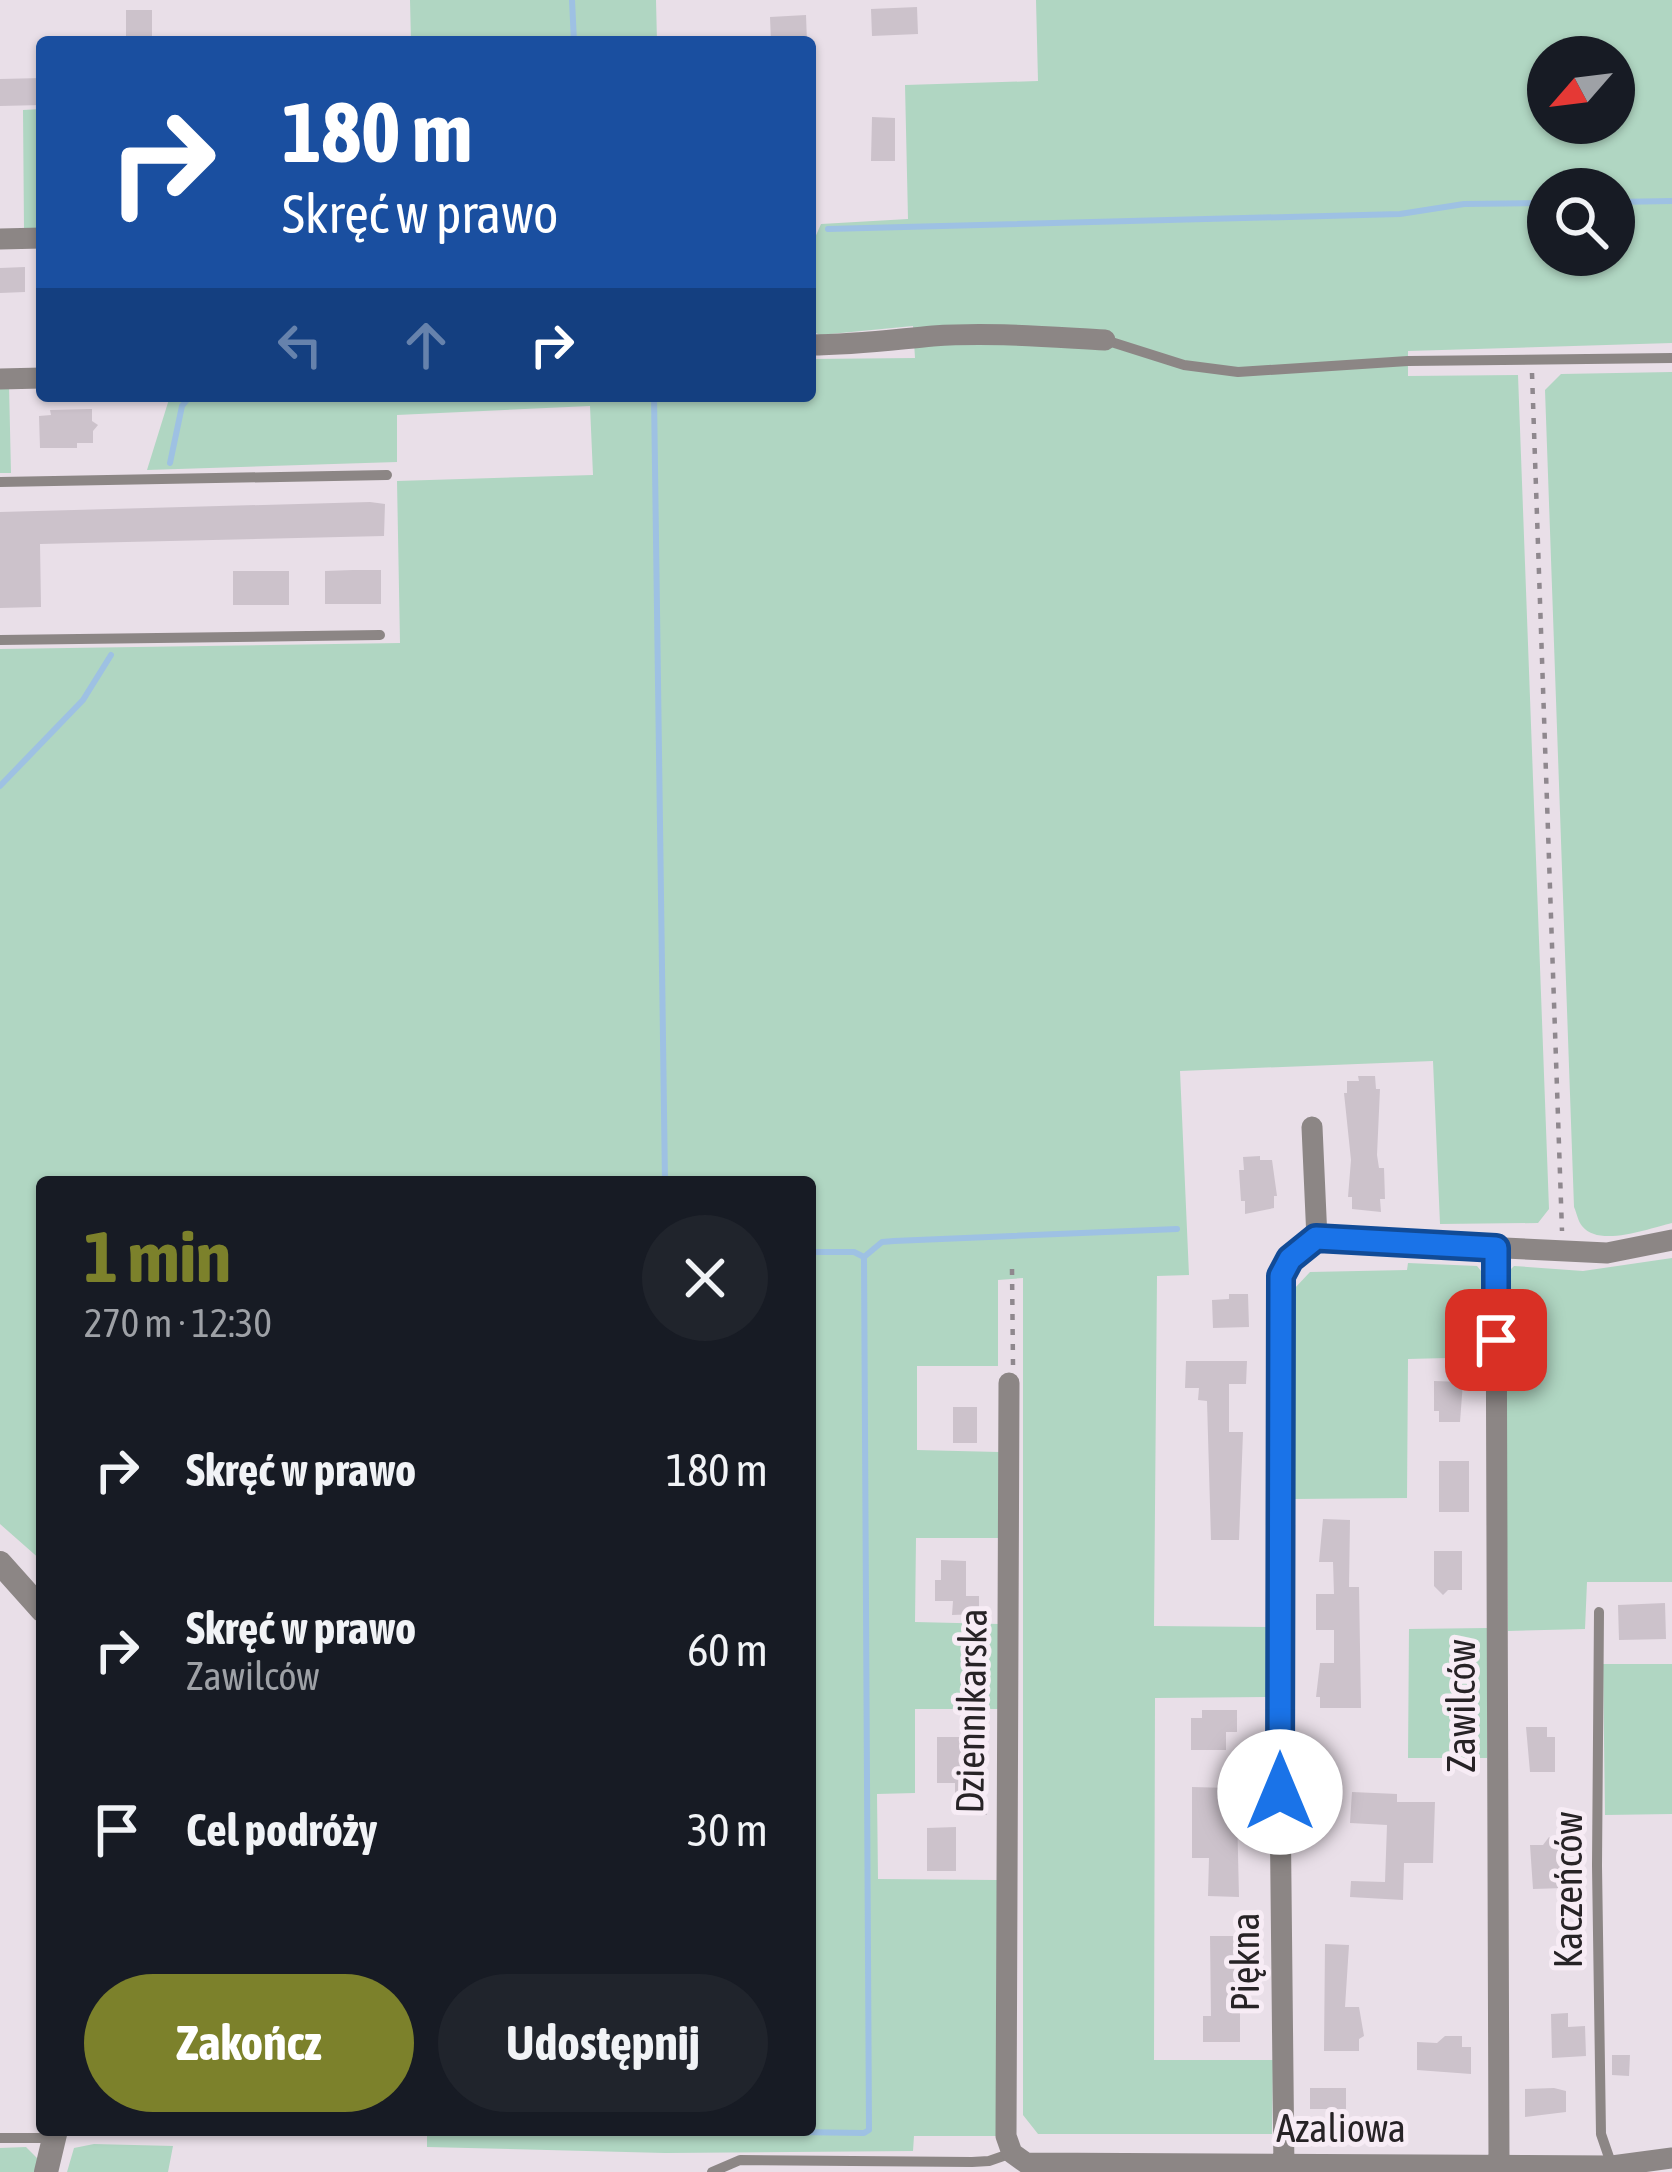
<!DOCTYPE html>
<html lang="pl">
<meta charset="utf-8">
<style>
body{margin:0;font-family:"Asap Condensed",sans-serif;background:#20242c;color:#f1f3f6;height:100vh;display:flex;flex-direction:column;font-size:45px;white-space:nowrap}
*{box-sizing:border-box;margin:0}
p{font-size:39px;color:#9ea1a6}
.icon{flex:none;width:66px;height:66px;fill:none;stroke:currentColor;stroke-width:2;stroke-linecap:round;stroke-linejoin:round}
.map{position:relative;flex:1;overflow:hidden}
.drawer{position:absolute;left:36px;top:1176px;width:780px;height:960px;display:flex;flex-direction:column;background:#171b24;border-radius:12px;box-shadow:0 3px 9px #0004}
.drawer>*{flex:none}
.hud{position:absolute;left:36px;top:36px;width:780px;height:366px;border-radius:12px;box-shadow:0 3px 9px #0004;background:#1a4fa0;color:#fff;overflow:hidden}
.needle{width:78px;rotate:242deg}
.tools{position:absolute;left:1527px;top:36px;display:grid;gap:24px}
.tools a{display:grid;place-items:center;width:108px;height:108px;border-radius:50%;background:#171b24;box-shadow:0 3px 9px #0004;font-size:60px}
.pin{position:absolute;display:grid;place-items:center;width:102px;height:102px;color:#fff;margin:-51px;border-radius:24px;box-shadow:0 6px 18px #0006}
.me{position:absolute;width:132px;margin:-66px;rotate:0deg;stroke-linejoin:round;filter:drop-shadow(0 0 9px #0008)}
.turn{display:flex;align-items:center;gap:42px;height:252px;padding:0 48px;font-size:54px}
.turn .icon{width:156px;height:156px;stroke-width:2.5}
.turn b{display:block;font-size:84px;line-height:102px}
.lanes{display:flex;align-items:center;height:114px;padding:0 48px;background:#0003;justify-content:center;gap:60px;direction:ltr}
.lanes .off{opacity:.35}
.round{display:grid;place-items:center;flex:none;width:126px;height:126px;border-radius:63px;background:#20242c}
.headline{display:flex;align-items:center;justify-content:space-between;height:204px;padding:0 48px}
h1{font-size:72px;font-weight:700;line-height:90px;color:#7c812b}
.primary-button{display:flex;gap:24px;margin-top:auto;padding:24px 48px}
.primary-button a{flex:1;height:138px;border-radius:72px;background:#7c812b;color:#fff;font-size:48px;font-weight:700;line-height:138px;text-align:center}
.primary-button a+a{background:#20242c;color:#f1f3f6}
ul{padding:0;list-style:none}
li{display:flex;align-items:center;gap:36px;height:180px;padding:0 48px}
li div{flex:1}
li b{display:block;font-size:45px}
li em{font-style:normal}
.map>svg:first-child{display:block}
</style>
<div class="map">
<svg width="1672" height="2172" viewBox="0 0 1672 2172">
<rect width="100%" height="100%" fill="#e9dfe8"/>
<!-- green -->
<path fill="#b0d6c2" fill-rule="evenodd" d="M410 0H656L657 42H411Z
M1036 0H1672V343L1408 351V376L1518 375 1549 1209 1538 1223 1440 1224 1433 1061 1180 1071 1189 1275 1157 1276 1154 1626 1268 1627 1267 1697 1155 1698 1154 2060H1273L1272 2134H1038L1023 2115V1278L998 1280V1366H917V1450L999 1452V1538H916L915 1622 999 1624V1709H915V1793L877 1794 878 1879 997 1880 996 2136H914L913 2151 665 2153 427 2147V2130H810V1182H42V1561L0 1524V649L400 643 397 481 593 475 590 406 397 415V462L147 470 170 396H810V359L915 358 913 326 820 335 810 330V249L821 224 908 219 905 85 1038 81ZM1548 57H1614V123H1548ZM1548 189H1614V255H1548Z
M42 109V229H24L23 110Z
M1672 372V1223C1650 1228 1599 1248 1582 1226 1578 1221 1577 1214 1574 1207L1545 390 1561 374Z
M9 385 11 473H0V386Z
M1672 1258V1582H1587L1585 1629 1508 1631 1504 1276 1514 1266 1583 1271Z
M1408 1263 1477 1266 1486 1277 1487 1357 1408 1359 1407 1498 1294 1499V1289L1310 1272 1407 1270Z
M1487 1628V1758H1408L1409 1629Z
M1603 1664H1672V1814L1605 1815Z
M94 2144 173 2146 168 2172H67L74 2148Z
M26 2147 40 2161 37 2172H0V2148Z"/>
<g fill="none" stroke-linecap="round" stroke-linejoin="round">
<!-- stream -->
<path stroke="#9ec1e3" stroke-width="6" d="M572 0 574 42
M1614 202 1672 201
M828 229 1400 214 1464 204 1548 203
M654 396 665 1182
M170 463 182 406 190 396
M0 786 83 700 111 655
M810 1252H854L864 1257
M864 1257 882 1242 894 1241 1177 1229
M662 2130 864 2133 869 2130 864 1257"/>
</g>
<!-- building -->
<path fill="#ccc2cb" d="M917 7 918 34 872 36 871 9Z
M126 10H152V42H126Z
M806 15 807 42H771L770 17Z
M42 78V105L0 106V79Z
M872 117 895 118V161H871Z
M25 267V292L0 293V268Z
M92 409V421L98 425 93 431V443H77V448H40L39 416 51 415 50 410Z
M370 502 385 504 384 536 40 544 41 607 0 608V512Z
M353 570H381V604H325V571Z
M233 571H289V605H233Z
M1358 1076H1375L1376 1089H1380L1377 1155 1379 1168H1384L1385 1199H1380L1381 1212 1352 1209V1197H1348L1351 1160 1344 1093H1347V1081H1359Z
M1260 1156V1160H1272L1277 1196H1274V1208L1245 1214V1201H1241L1239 1170H1244L1243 1157Z
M1229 1294H1248L1249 1327 1213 1328 1212 1300 1229 1299Z
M1186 1361H1247L1246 1384H1229V1432H1243L1239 1540H1211L1207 1401 1198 1400 1199 1388H1185Z
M1434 1381 1463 1382 1460 1422H1439V1411H1434Z
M953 1407H977V1443H953Z
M1439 1461H1469V1512H1439Z
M1323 1519 1350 1520 1349 1587H1359L1361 1708H1320V1697H1316L1320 1663H1334V1630H1316V1594H1334L1333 1562H1319Z
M1434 1551H1462V1590H1448L1443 1595 1434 1586Z
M941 1560 966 1561V1596H979V1614L952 1615 953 1601H935V1580H941Z
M1665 1603 1666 1639 1619 1640 1618 1605Z
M1202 1710H1237V1732H1226V1750H1191V1718H1202Z
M1526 1727H1547V1737H1555V1772H1530Z
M937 1737H969V1769H978L979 1796H987V1815H955V1783H937Z
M1192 1787 1230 1788V1811L1237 1812 1239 1897 1208 1896 1209 1858H1192Z
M1352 1792 1397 1794V1802H1435L1433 1863H1404L1403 1900 1350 1897 1351 1881 1385 1882 1387 1825 1350 1823Z
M956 1827V1871H927V1828Z
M1549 1837 1566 1853 1564 1888 1533 1889 1530 1845H1543Z
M1210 1936H1245V1973H1240V2042H1203V2016H1211Z
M1325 1944 1349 1945 1345 2007H1359L1364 2036 1359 2039V2051H1324Z
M1568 2013V2027L1585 2026 1586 2056 1552 2058 1551 2014Z
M1445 2036H1462V2047H1471V2074L1417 2070V2042L1437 2043Z
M1612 2055H1630L1629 2076 1612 2075Z
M1310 2088H1346V2109H1310Z
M1554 2088 1566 2091V2112L1525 2117V2089Z"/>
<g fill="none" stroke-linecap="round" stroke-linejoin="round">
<!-- path -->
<path stroke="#8f888e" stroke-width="4.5" stroke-dasharray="6 9" stroke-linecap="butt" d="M1532 373 1562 1231
M1012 1269 1013 1365"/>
<!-- service -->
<path stroke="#8c8685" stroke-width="10" d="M1105 340 1184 365 1238 372 1408 361 1672 358
M0 482 387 475
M0 640 380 635
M1599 1612 1597 1866 1601 2134 1612 2166
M0 2138H53
M712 2172 740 2160 972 2162 989 2161 1012 2153"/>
<!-- minor -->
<path stroke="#8c8685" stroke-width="21" d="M0 239 42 238
M810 345C854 345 890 340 933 336 990 332 1048 337 1105 340
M0 379 42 378
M1312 1127 1317 1239
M1317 1239 1607 1253 1672 1240
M1496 1248 1499 2165
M1009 1383 1006 2136 1012 2153 1026 2163 1612 2166 1672 2158
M1284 2172 1279 1697 1281 1275 1290 1259 1317 1239"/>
<!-- tertiary -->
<path stroke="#8c8685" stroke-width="24" d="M0 1563 42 1610
M46 2172 56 2130"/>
</g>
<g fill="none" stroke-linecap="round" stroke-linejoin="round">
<!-- route casing -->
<g stroke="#114b97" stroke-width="30">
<path id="route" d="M1280 1792 1281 1276 1290 1259 1316 1238 1496 1248V1340"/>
</g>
<!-- route -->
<use href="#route" stroke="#1a73e8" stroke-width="21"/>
</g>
<g text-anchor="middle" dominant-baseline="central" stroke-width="10" stroke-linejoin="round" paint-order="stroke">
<!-- street labels -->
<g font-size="39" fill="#272326" stroke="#f7ecf5">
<text transform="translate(1461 1706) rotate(-90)">Zawilców</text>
<text transform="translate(971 1711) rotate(-89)">Dziennikarska</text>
<text transform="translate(1568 1890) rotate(-90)">Kaczeńców</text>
<text transform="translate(1245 1962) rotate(-90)">Piękna</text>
<text x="1341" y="2128">Azaliowa</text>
</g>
</g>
</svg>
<div class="tools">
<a><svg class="needle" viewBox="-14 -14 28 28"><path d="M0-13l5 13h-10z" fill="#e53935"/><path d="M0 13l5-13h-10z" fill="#9ea1a6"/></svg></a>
<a><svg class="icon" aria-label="search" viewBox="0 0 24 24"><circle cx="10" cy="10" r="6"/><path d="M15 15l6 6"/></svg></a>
</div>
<div class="pin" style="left:1496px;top:1340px;background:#d93025"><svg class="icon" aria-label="arrive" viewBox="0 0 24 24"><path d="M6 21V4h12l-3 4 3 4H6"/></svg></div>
<svg class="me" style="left:1280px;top:1792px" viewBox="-20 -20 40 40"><circle r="19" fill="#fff"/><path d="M0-13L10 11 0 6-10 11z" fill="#1a73e8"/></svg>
<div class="hud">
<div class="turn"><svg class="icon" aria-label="right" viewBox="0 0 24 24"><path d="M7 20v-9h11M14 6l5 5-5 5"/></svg><div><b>180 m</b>Skręć w prawo</div></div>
<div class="lanes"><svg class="icon off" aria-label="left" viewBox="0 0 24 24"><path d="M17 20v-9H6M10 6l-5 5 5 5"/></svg><svg class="icon off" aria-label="ahead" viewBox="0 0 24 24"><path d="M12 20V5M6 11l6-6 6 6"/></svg><svg class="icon" aria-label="right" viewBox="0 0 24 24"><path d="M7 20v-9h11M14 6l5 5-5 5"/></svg></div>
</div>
<section class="drawer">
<div class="headline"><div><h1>1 min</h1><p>270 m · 12:30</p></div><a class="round"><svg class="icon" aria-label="close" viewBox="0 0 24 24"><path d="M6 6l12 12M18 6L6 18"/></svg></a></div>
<ul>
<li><svg class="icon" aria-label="right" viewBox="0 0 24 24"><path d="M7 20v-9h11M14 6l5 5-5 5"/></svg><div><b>Skręć w prawo</b></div><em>180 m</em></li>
<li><svg class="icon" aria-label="right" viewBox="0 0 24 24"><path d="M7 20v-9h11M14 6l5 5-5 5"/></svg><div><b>Skręć w prawo</b><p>Zawilców</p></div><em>60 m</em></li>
<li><svg class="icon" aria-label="arrive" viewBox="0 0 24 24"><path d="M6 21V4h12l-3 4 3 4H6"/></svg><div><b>Cel podróży</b></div><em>30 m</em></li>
</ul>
<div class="primary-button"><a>Zakończ</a><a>Udostępnij</a></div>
</section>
</div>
